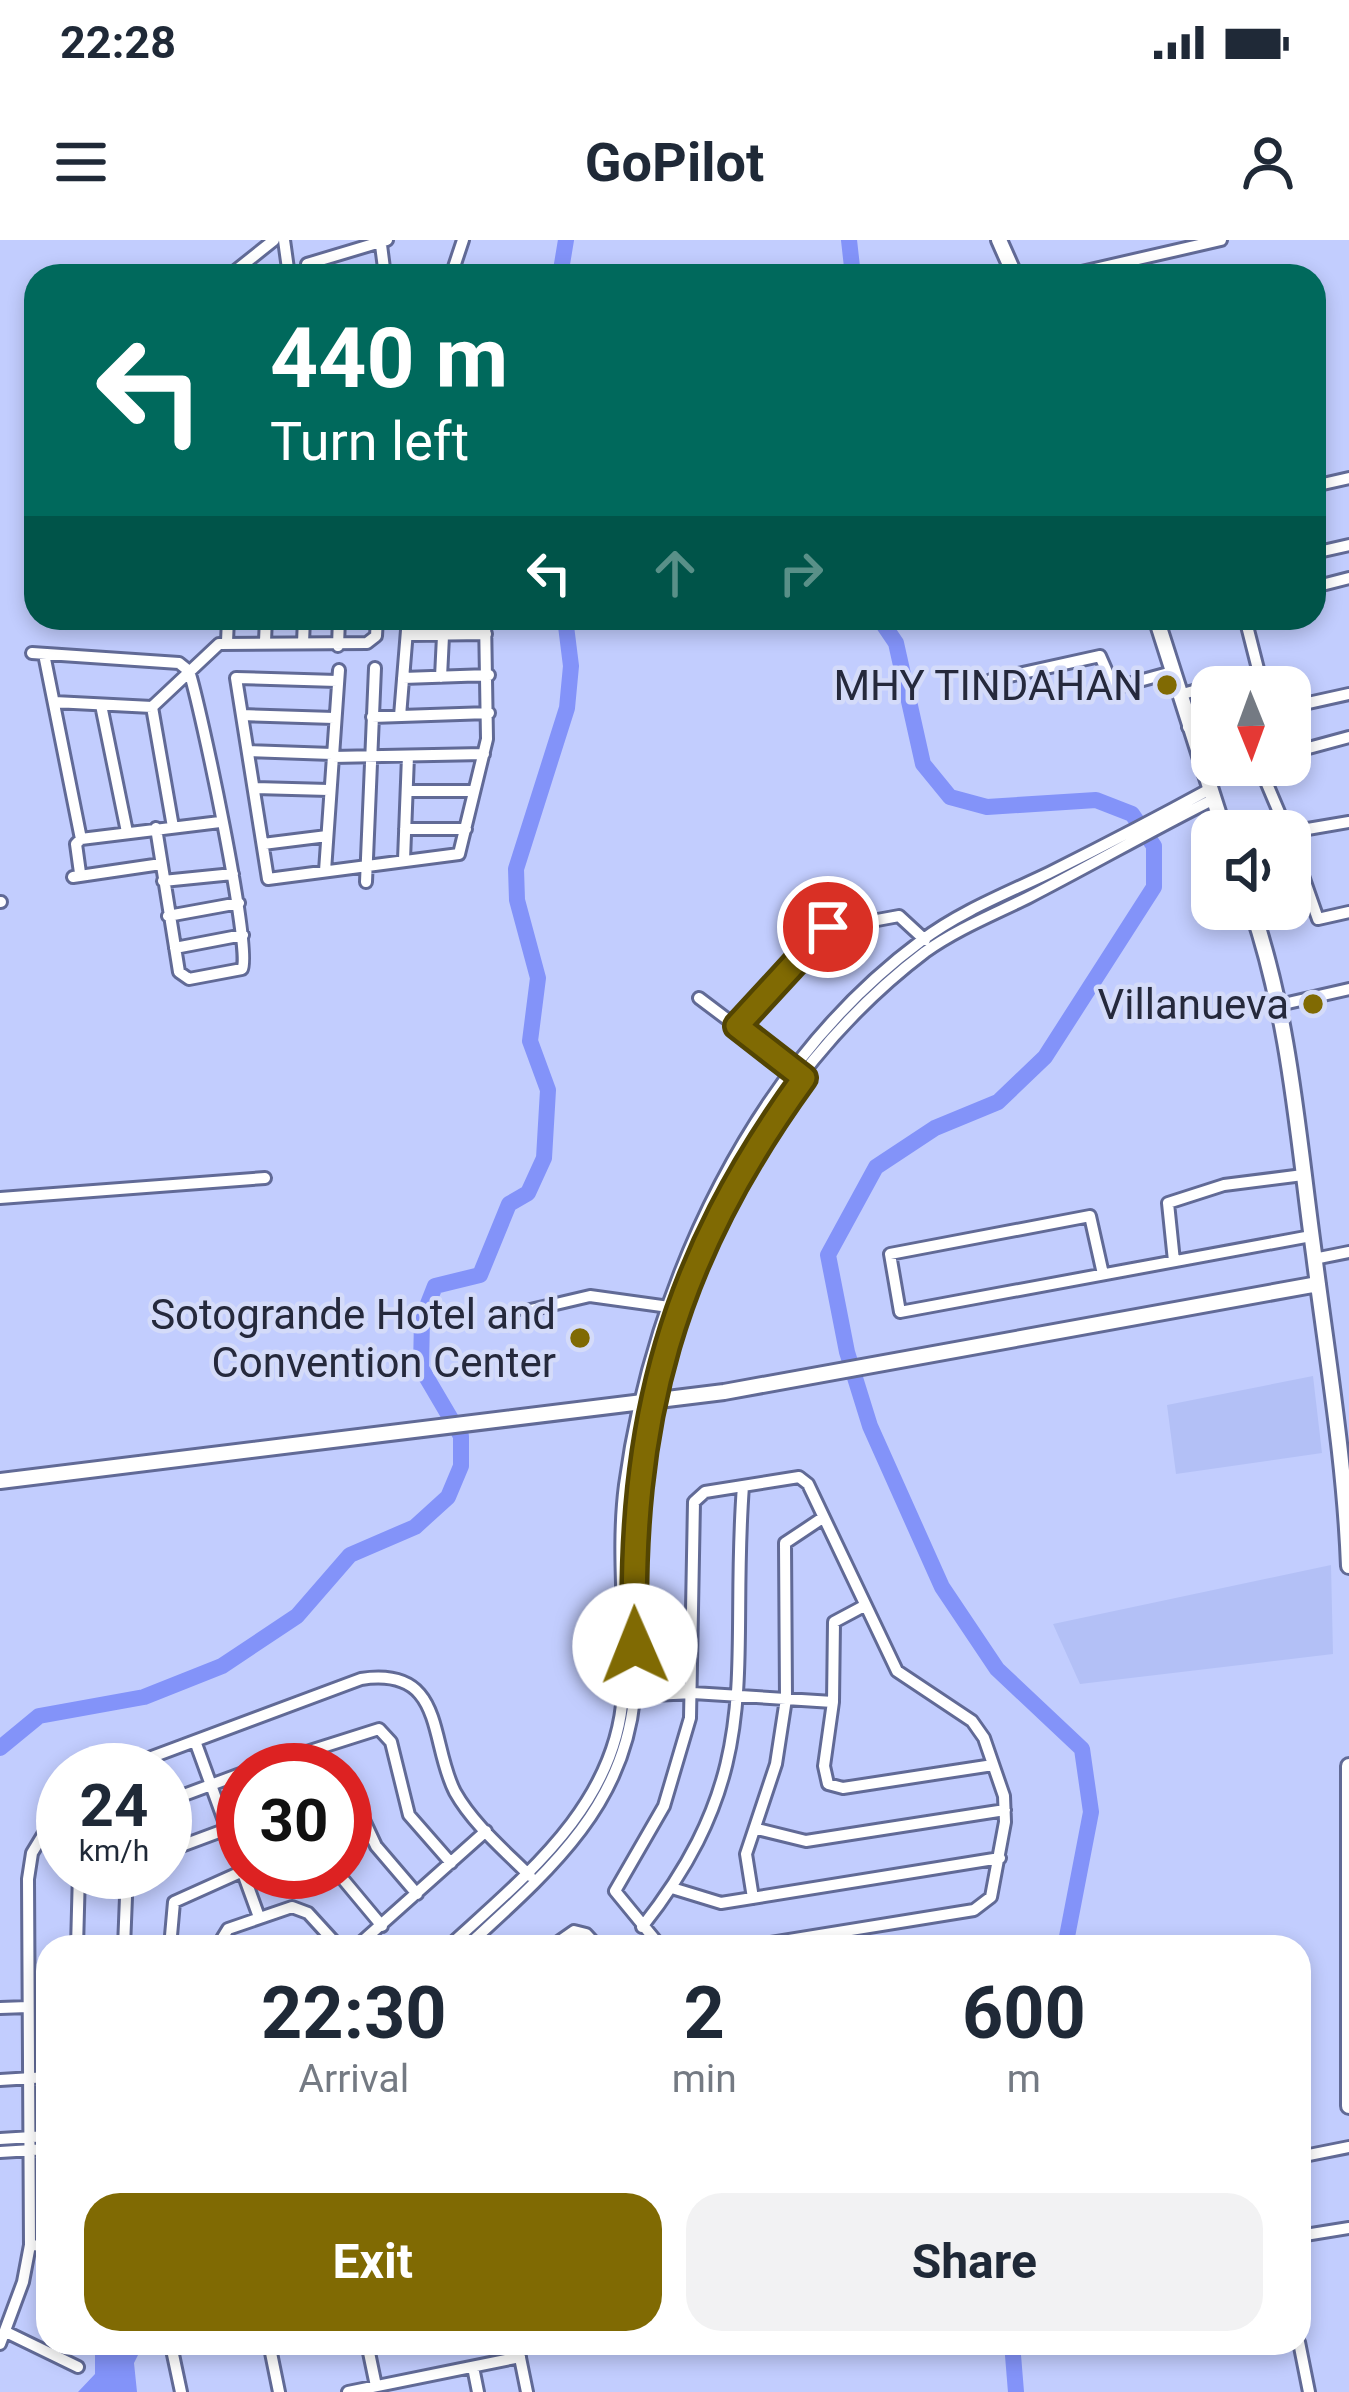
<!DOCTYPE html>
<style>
body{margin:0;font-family:Roboto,sans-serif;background:#f2f2f3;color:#1f2937;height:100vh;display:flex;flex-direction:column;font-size:45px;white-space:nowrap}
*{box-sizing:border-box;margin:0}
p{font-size:39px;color:#747a83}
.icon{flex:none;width:66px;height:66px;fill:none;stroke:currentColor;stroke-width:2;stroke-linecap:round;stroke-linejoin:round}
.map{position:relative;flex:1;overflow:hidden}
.details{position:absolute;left:36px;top:1695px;width:1275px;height:420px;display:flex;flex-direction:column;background:#fff;border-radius:36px;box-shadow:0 6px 18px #0003}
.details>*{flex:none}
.top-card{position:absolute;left:24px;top:24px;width:1302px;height:366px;border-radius:36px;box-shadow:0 6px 18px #0003;background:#00695c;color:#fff;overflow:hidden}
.needle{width:78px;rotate:179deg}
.fabs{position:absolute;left:1191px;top:426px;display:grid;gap:24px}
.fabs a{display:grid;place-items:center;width:120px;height:120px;border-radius:24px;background:#fff;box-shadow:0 6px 18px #0003;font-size:60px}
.speed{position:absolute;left:36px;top:1503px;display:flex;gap:24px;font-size:60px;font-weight:700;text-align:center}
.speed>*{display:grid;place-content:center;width:156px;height:156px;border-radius:50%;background:#fff;box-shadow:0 6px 18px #0003;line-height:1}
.speed small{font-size:30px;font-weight:400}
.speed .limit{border:18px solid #d22;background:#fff;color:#111}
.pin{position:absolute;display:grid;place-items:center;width:102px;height:102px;color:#fff;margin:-51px;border:6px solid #fff;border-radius:50%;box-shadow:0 3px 12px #0007}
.me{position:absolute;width:132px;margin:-66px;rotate:359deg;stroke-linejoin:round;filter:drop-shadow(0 0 9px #0008)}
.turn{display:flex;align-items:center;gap:42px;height:252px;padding:0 48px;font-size:54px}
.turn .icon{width:156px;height:156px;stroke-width:2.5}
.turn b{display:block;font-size:84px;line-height:102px}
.lanes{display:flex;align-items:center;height:114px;padding:0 48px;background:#0003;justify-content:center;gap:60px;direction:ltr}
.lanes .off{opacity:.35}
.eta{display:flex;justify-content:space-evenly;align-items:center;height:204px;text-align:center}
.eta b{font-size:72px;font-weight:700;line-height:84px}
.cta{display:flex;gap:24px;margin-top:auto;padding:24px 48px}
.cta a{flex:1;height:138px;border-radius:36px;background:#806a03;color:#fff;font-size:48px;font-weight:700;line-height:138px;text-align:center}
.cta a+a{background:#f2f2f3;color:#1f2937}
.status{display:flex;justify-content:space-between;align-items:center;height:84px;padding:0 60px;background:#fff;direction:ltr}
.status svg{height:33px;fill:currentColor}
header{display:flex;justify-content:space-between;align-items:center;height:156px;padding:0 48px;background:#fff;font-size:54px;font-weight:700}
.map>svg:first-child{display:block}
</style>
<div class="status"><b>22:28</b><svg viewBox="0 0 49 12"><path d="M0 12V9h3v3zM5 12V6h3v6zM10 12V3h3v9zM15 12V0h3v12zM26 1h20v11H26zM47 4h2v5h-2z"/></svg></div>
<header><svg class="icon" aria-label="menu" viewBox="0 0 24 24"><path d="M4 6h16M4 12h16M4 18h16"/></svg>GoPilot<svg class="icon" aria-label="person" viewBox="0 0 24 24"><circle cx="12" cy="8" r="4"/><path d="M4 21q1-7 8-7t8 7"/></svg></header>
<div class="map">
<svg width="1349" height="2152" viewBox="0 0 1349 2152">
<rect width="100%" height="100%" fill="#c2cdfe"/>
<!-- built -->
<path fill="#b3c0f6" d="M1313 1136 1322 1213 1176 1234 1167 1165Z
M1331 1325 1333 1414 1080 1444 1053 1384Z"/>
<!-- water -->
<path fill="#8393f9" d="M95 2103H144L134 2123 137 2152H78L95 2134Z"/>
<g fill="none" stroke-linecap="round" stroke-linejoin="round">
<!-- river -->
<path stroke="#8393f9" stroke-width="16" d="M849 0 853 36
M560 36 566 0
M879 378 896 403 923 524 950 557 987 567 1096 560 1132 574 1154 606V647L1045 817 998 862 935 888 876 927 828 1015 847 1112 870 1186 942 1347 997 1429 1082 1509 1091 1572 1065 1707
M0 1508 39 1476 144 1457 222 1426 297 1376 350 1315 415 1287 448 1257 461 1226V1196L421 1128 422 1079 435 1046 480 1035 509 964 528 953 544 918 548 850 530 801 538 738 517 660 516 629 567 468 571 426 565 378
M1012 2103 1016 2152"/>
<!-- minor casing -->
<g stroke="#616a96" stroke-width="16">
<path id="minor" d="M284 0 289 36
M381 5 385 36
M307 24 387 0
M229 36 274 0
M451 36 463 0
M1064 36 1221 0
M1314 246 1349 238
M1314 313 1349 305
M1314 347 1349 338
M407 395 486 394
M265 401 266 378
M227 402 228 378
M303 403 304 378
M338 406 339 378
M32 413 179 423 189 431C200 464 253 713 242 729L189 739 179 732 156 588
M44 414 81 599
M441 437 443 396
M403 438 489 435
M991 440 1100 416 1114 448 1172 432
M337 441 236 438 268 639 459 614 487 499 485 378
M1179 455 1259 433 1245 378
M54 462 152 467
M101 465 127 592
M1290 467 1349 454
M242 475 334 478
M400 476 408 378
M372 477 489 473
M1188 487 1212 480
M249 511 332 514
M1290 513 1349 497
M332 517 484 514
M1259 525 1287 591
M255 548 329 550
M407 551H474
M173 587 152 467 219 404 367 403 376 396 377 378
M405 589H466
M1248 591 1280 579
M1290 592 1349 582
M1290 599 1318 679 1349 672
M263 604 327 596
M404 620 408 516
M325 631 339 430
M80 633 76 604 81 599 220 582
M73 637 161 624
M163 641 233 634
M366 642 375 428
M0 662H1
M168 676 239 663
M175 708 243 695
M699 758 797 832
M1279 765 1349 749
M737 786 823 690 899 676 925 700
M0 958 265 938
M1314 1019 1349 1012
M1174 1021 1168 963 1224 945 1303 935
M1103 1034 1090 976 890 1014 900 1072 1311 996
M526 1071 590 1056 669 1067
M864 1366 834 1382 833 1462 824 1526 828 1544 843 1548 993 1525
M632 1443 679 1446 693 1453
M633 1456 693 1453 833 1462
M195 1501 259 1677
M117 1530 361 1439C446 1426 429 1502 455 1552 473 1584 504 1610 530 1636
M250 1530 379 1489 391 1502 409 1575 451 1623
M345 1552 355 1561 376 1606 417 1654
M165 1562 243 1533
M757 1589 806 1601 1005 1570
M165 1612 243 1583
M337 1632 382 1686
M672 1648 721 1663 1000 1618
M753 1658 746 1614 776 1524 786 1459 785 1303 821 1279
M642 1687C769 1526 729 1431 743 1246
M77 1707 79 1632
M124 1707 127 1632
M170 1707 174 1662 243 1631
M217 1707 228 1689 292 1667 308 1673 339 1707
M356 1707 486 1591
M448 1707C524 1637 617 1565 623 1453 627 1383 616 1314 625 1245 652 1043 754 825 921 701 959 672 1007 653 1049 633 1103 606 1157 578 1210 549
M466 1707C543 1636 623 1570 634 1459 640 1390 630 1319 637 1250 657 1048 761 836 925 712 957 689 995 674 1029 657 1091 625 1152 590 1214 559
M551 1707 574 1691 586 1694 598 1707
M661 1707 615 1651 664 1566 690 1478 694 1262 705 1252 799 1237 808 1244 897 1431 972 1481 984 1498 1004 1556 1005 1582 991 1657 974 1670 746 1707
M0 1768 28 1767
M0 1840 48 1837
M0 1899 48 1896
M0 1912 48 1909
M1299 1917 1349 1907
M1299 1996 1349 1988
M30 2005 48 2006
M6 2092 78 2127
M1299 2102 1309 2152
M269 2103 279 2152
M367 2103 376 2146
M517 2103 527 2152
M0 2104 23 2042 30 2005 28 1639 32 1613 63 1562
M171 2105 181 2152
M473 2127 478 2152
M348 2152 520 2117"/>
</g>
<!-- major casing -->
<g stroke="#616a96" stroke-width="20">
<path id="major" d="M999 0 1015 36
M1156 378 1224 591
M1252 669C1290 780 1298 898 1314 1014 1327 1117 1345 1221 1349 1326
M0 1241 724 1152 1318 1044
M1349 1526V1866"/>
</g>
<!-- minor -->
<use href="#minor" stroke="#fff" stroke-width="10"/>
<!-- major -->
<use href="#major" stroke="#fff" stroke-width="14"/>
</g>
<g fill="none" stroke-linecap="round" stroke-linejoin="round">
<!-- route casing -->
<g stroke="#534502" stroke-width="30">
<path id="route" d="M635 1406C628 1181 672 1020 804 838L737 786 828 687"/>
</g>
<!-- route -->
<use href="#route" stroke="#806a03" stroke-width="21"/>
</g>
<!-- markers -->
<g fill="#806a03" stroke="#d4dbf9" stroke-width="4.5">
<circle cx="1167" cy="445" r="12"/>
<circle cx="1313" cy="764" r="12"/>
<circle cx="580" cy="1098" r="12"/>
</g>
<g text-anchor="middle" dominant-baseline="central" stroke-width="9" stroke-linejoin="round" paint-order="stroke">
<!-- poi labels -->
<g font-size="42" fill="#25293c" stroke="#d4dbf9" text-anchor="end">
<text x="1143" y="445">MHY TINDAHAN</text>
<text x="1289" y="764">Villanueva</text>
<text x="556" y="1074">Sotogrande Hotel and<tspan x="556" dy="48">Convention Center</tspan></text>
</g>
</g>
</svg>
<div class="fabs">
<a><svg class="needle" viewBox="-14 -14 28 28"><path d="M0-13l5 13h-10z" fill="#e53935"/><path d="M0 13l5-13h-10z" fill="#747a83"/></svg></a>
<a><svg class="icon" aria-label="sound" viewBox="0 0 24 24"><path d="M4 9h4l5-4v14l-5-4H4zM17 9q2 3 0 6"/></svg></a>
</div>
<div class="speed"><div>24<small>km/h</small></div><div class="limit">30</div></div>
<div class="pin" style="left:828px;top:687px;background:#d93025"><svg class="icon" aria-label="arrive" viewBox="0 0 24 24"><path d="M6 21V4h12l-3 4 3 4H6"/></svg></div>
<svg class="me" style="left:635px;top:1406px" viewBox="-20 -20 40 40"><circle r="19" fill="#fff"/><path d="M0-13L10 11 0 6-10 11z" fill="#806a03"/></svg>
<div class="top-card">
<div class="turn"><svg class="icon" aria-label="left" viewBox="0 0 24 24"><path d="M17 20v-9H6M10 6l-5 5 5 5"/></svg><div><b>440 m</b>Turn left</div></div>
<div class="lanes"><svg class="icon" aria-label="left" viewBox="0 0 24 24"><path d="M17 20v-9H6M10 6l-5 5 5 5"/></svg><svg class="icon off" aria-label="ahead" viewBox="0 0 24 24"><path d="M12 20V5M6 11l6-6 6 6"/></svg><svg class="icon off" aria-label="right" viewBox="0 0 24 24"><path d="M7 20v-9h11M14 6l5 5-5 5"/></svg></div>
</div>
<section class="details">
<div class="eta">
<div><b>22:30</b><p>Arrival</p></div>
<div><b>2</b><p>min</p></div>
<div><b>600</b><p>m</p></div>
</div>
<div class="cta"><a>Exit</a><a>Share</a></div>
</section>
</div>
